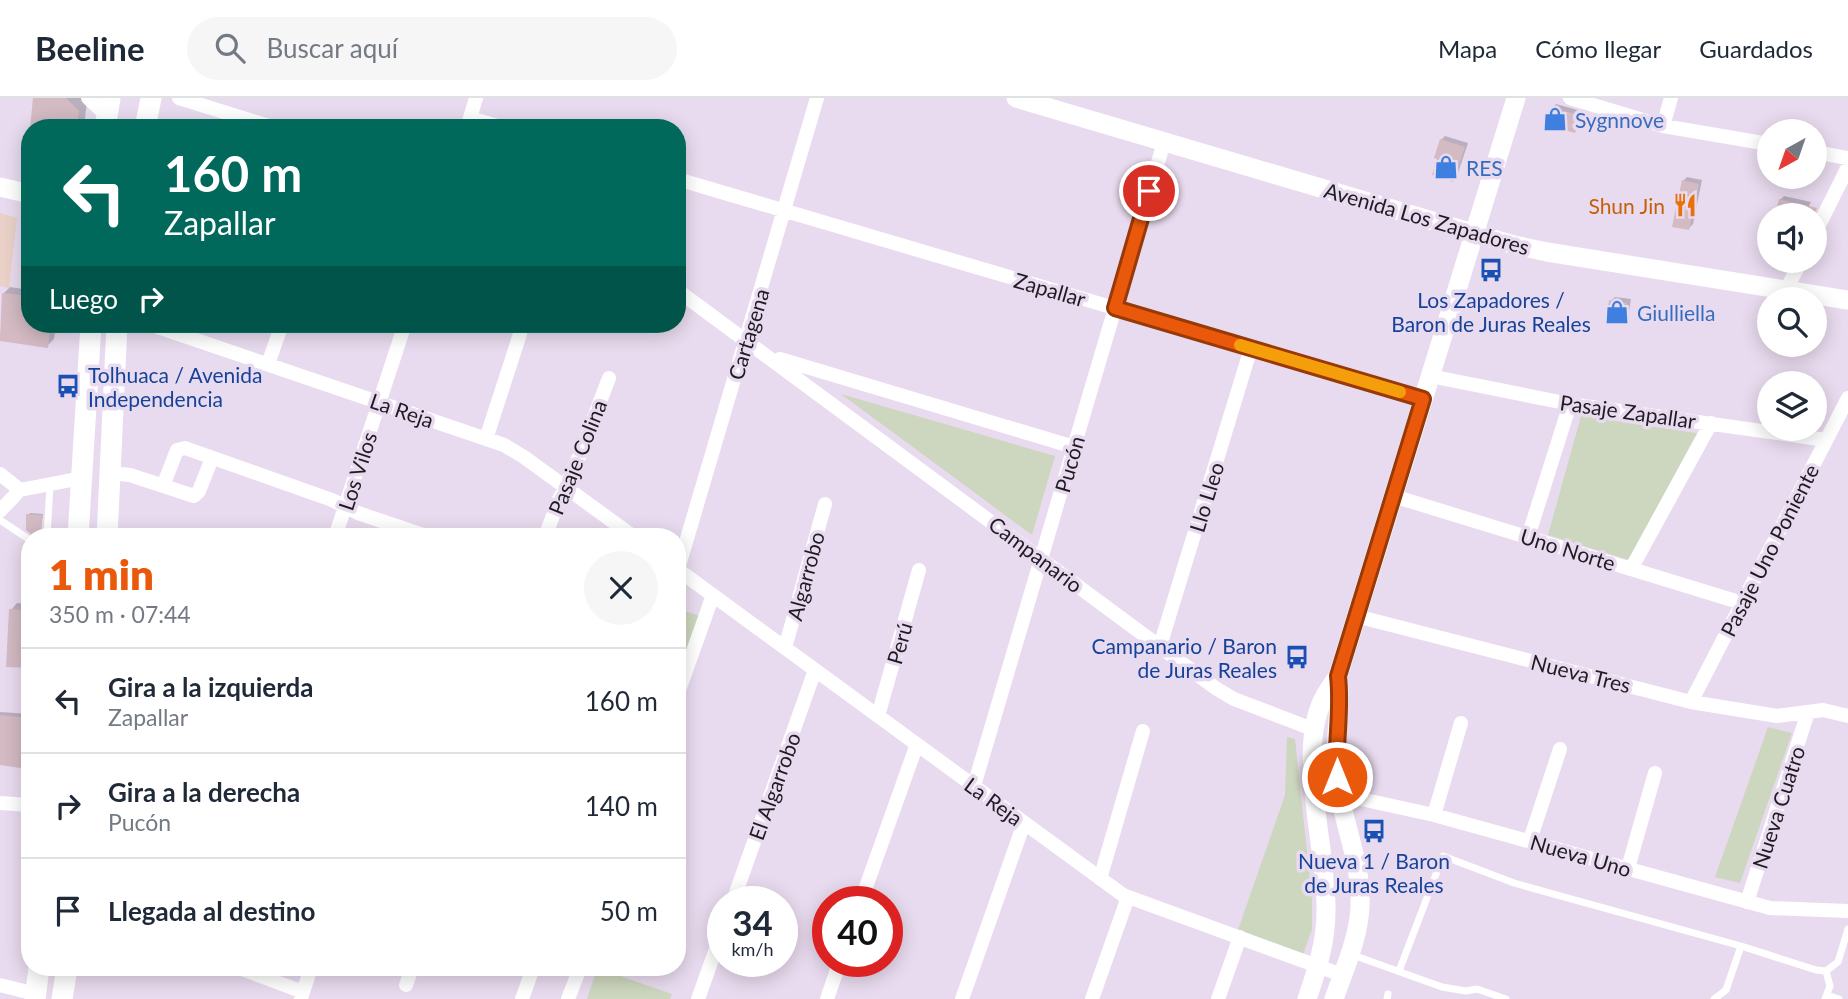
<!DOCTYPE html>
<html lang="es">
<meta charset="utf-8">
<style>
body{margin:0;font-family:Lato,sans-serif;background:#f6f6f7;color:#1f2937;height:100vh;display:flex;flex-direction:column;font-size:26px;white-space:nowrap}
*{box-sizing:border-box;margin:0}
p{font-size:23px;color:#747a83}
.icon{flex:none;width:38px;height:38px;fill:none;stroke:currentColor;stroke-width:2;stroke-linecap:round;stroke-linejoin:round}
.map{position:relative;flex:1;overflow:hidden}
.drawer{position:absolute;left:21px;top:430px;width:665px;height:448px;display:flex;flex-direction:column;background:#fff;border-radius:28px;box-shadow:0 4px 18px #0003}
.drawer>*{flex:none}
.top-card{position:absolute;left:21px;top:21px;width:665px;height:214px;border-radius:28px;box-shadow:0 4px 18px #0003;background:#00695c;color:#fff;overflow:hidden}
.needle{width:46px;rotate:220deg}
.buttons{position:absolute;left:1757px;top:21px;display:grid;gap:14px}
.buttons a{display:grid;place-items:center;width:70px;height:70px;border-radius:50%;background:#fff;box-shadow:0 4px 18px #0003;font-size:35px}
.speed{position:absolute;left:707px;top:788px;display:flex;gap:14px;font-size:35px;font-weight:700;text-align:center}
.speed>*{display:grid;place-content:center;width:91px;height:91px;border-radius:50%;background:#fff;box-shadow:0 4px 18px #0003;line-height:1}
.speed small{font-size:18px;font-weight:400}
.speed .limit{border:10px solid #d22;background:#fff;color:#111}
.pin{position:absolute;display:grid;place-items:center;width:60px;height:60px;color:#fff;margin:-30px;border:4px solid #fff;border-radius:50%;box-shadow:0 2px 7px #0007}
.me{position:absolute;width:77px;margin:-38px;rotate:0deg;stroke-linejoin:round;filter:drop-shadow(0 0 5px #0008)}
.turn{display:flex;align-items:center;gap:24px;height:147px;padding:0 28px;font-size:32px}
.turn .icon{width:91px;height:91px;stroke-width:2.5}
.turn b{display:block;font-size:49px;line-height:60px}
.then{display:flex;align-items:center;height:66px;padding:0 28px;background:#0003;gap:14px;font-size:26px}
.round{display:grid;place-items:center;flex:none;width:74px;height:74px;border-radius:37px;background:#f6f6f7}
.overview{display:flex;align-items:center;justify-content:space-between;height:119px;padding:0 28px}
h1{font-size:42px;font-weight:800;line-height:52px;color:#ea580c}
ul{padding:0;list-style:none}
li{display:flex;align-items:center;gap:21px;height:105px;padding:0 28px;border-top:2px solid #e0e1e3}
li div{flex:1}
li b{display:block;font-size:26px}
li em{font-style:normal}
header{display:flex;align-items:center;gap:42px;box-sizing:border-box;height:98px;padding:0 35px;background:#fff;border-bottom:2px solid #e0e1e3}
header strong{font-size:33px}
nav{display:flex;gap:38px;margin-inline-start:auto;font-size:24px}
.search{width:490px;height:63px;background:#f6f6f7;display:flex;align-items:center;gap:18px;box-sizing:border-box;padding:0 24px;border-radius:38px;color:#747a83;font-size:26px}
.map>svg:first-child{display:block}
</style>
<header>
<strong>Beeline</strong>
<div class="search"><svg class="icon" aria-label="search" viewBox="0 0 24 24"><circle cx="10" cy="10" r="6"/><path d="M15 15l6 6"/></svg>Buscar aquí</div>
<nav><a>Mapa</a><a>Cómo llegar</a><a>Guardados</a></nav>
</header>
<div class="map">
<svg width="1848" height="901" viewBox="0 0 1848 901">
<rect width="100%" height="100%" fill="#e9dbef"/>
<!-- education -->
<path fill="#e9d1c8" d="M0 115 17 120 9 190 0 188Z"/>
<!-- green -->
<path fill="#cdd6be" d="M841 296 1055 358 1032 437Z
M1581 318 1697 335 1629 462 1548 437Z
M677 510 702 519 677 586Z
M1768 629 1792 635 1740 785 1715 779Z
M1287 639 1295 641 1312 800V831L1303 857 1238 832 1285 697Z
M597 870 672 896 670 901H587Z"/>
<!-- shadow -->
<path fill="#0003" d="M53 0H83L87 3 84 30H32Z
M1556 6 1585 14 1574 33 1552 10Z
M194 21 214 27 213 30H187Z
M1445 38 1468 45 1457 78 1453 82 1441 42Z
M30 50V78L27 77Z
M1687 79 1702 82 1693 126 1689 130 1683 83Z
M1784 98 1811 104 1804 117H1777L1780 102Z
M30 147V171L21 169 26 151Z
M10 189 30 192V226H56L54 241 47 248 0 242 4 195Z
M1615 199 1631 201 1628 219 1624 224 1611 203Z
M30 415 43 416 40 438 28 417Z
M17 505 30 506V568L11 512Z
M0 614 30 616V665L26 669 0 666Z"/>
<!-- building -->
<path fill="#d3bac3" d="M33 0H66L79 13 77 30H30Z
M1551 9 1582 18 1575 35 1546 27Z
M1440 41 1465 49 1453 84 1432 77 1437 61 1434 60Z
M1682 82 1699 86 1689 132 1672 129Z
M1779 101 1817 110 1813 117H1775Z
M2 195 30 198V226H51L48 250 0 243Z
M1609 202 1627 205 1624 225 1606 223Z
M26 416 42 417 41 439H35L26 432Z
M9 511 30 512V570L6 569Z
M0 617 30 620 27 671 0 667Z"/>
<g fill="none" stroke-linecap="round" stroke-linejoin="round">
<!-- lane -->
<path stroke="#fff" stroke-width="7" d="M0 422 30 442
M47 439 50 387
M1353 857 1442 889 1466 893 1477 891 1506 901
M1399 873 1443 758 1514 785 1741 848 1816 872 1826 873 1838 864 1848 831
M1827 897 1839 901
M1387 901 1388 896
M1714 901 1726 892 1741 848
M1825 901 1830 888 1826 873"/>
<!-- street -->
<path stroke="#fff" stroke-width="14" d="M88 0 106 17
M179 0 275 30
M1570 0 1663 28 1769 46
M470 20 504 30
M1663 28 1671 0
M467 30 476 0
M1815 54 1848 60
M677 81 1423 301
M1815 135 1848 69
M677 192 1217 591 1234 601 1315 632
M1786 192 1801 163
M149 226 504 347 524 359 634 439
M780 261 1074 349
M268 266 282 226
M1430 278 1570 306 1826 342
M486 341 520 236
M110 375 130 377 194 398 199 393 212 360
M0 376 20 392 82 380
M163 388 177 352 185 350 332 402 358 415 429 439
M1393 398 1742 505
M0 413 20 392
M335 439 405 226
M545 439 558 404 579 359 609 280
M1528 439 1570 306
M677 471 1123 797 1342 877
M678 471 817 0
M1631 471 1711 325
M1356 518 1691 604 1777 618 1823 612 1848 618
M1160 548 1251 250
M785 550 825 406
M677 598 713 497
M1691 604 1848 300
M878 618 919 472
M974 688 1164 44
M1315 691 1434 717 1770 810 1848 813
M0 705 30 707
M1434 717 1461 625
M1530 742 1560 651
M1628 770 1655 675
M1100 781 1143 633
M733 803 815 572
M861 803 917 646
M1747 804 1808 614
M239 870 303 894
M0 887 36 896
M406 887 412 870
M301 900 311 870
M522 901 533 870
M568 901 580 870
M698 901 723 831
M827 901 840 863
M962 901 1024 725
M1092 901 1128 799
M1218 901 1240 839"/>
<!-- secondary -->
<path stroke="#fff" stroke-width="19" d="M1016 0 1514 147 1547 154 1848 202
M0 89 30 96
M1307 901C1317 872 1326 844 1326 813 1327 752 1298 661 1321 606 1325 596 1332 587 1338 578L1516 0
M1334 901C1344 872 1359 839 1360 808 1362 764 1342 723 1337 681 1333 646 1342 613 1338 578"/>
<!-- primary -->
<path stroke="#fff" stroke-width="21" d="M105 30 110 0
M145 30 151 0
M78 439 91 226
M107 439 117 226
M35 901 39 870
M62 901 67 870"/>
</g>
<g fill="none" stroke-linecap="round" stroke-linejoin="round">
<!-- route casing -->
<g stroke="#983908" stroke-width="18">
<path id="route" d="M1149 93 1115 210 1423 301 1338 578C1342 612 1335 645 1337 679"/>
</g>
<!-- route -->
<use href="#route" stroke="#ea580c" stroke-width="12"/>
<!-- slow -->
<path stroke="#f59e0b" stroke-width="12" d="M1240 247 1400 294"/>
</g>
<!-- icons -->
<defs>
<g id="shop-bare" transform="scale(1.89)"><path d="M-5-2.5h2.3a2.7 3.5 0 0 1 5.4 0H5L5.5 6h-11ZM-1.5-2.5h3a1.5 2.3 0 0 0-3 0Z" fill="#3f7fe0" stroke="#e9dbef" stroke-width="2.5" paint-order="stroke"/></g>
<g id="restaurant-bare" transform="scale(1.89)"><path d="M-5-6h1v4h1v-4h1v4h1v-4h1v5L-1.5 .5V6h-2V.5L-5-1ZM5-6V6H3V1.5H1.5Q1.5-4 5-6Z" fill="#e8710a" stroke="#e9dbef" stroke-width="2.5" paint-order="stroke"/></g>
<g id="bus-bare" transform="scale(1.89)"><path d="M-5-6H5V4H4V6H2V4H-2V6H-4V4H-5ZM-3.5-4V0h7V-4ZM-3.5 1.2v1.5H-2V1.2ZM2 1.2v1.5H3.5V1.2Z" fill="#1a4fb4" stroke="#e9dbef" stroke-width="2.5" paint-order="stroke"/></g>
</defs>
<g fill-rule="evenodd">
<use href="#shop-bare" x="1555" y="21"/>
<use href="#shop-bare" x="1446" y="69"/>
<use href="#restaurant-bare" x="1685" y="107"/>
<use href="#bus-bare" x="1491" y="172"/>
<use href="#shop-bare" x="1617" y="214"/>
<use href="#bus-bare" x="68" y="288"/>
<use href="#bus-bare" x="1297" y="559"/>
<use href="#bus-bare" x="1374" y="733"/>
</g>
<g text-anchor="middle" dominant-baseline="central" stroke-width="7" stroke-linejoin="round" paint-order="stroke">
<!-- shop labels -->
<g font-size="21" fill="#366cbe" stroke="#e9dbef" text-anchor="start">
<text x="1575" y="21">Sygnnove</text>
<text x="1466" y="69">RES</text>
<text x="1637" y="214">Giulliella</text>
</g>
<!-- food labels -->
<g font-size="21" fill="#c56008" stroke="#e9dbef" text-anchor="end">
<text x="1665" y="107">Shun Jin</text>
</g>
<!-- street labels -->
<g font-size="21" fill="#1f1b22" stroke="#e9dbef">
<text transform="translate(1427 120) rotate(16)">Avenida Los Zapadores</text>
<text transform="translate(1050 191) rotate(16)">Zapallar</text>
<text transform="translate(748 236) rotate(-73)">Cartagena</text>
<text transform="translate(402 312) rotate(19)">La Reja</text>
<text transform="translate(1628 313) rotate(8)">Pasaje Zapallar</text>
<text transform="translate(577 359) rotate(-68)">Pasaje Colina</text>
<text transform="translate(1069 366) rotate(-74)">Pucón</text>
<text transform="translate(357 373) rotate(-72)">Los Vilos</text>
<text transform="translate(1206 399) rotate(-73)">Llo Lleo</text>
<text transform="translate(1568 451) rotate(17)">Uno Norte</text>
<text transform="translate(1769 452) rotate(-63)">Pasaje Uno Poniente</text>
<text transform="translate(1036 456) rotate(37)">Campanario</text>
<text transform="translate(805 478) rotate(-75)">Algarrobo</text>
<text transform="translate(899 545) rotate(-74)">Perú</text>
<text transform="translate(1581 575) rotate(14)">Nueva Tres</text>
<text transform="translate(774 688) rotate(-70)">El Algarrobo</text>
<text transform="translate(994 703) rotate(36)">La Reja</text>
<text transform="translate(1778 709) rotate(-72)">Nueva Cuatro</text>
<text transform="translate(1581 757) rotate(16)">Nueva Uno</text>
</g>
<!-- transit labels -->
<g font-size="21" fill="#164399" stroke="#e9dbef">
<text x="1491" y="201">Los Zapadores /<tspan x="1491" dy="24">Baron de Juras Reales</tspan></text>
<text x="88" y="276" text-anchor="start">Tolhuaca / Avenida<tspan x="88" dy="24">Independencia</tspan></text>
<text x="1277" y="547" text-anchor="end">Campanario / Baron<tspan x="1277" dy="24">de Juras Reales</tspan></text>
<text x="1374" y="762">Nueva 1 / Baron<tspan x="1374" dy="24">de Juras Reales</tspan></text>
</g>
</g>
</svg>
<div class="buttons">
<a><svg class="needle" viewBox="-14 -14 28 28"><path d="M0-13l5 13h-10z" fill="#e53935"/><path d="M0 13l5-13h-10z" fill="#747a83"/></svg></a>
<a><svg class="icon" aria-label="sound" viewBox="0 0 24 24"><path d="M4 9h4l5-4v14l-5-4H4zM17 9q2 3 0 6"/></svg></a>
<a><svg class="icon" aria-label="search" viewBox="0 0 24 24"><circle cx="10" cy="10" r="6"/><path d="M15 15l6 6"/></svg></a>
<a><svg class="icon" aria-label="layers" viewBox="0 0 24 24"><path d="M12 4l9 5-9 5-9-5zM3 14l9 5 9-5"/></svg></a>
</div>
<div class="speed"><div>34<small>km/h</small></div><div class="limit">40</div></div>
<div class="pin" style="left:1149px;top:93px;background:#d93025"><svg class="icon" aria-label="arrive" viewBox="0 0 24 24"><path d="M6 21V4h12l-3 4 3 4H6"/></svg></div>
<svg class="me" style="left:1337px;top:679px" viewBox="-20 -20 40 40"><circle r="17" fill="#ea580c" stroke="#fff" stroke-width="3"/><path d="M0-11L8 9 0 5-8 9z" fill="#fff"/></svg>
<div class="top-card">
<div class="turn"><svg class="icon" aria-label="left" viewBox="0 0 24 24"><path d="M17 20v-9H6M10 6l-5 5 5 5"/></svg><div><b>160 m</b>Zapallar</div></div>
<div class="then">Luego<svg class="icon" aria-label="right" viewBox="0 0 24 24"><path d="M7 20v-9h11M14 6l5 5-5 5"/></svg></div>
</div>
<section class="drawer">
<div class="overview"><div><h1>1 min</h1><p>350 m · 07:44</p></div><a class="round"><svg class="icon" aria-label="close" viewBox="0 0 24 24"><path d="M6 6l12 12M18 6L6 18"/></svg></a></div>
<ul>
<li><svg class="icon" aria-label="left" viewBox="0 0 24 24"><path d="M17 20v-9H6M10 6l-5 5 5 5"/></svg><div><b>Gira a la izquierda</b><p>Zapallar</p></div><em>160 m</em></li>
<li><svg class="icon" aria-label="right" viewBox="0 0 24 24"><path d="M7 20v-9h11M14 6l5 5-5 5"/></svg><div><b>Gira a la derecha</b><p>Pucón</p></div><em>140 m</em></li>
<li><svg class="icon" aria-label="arrive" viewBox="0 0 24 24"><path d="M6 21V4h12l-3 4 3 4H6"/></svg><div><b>Llegada al destino</b></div><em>50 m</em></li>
</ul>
</section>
</div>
